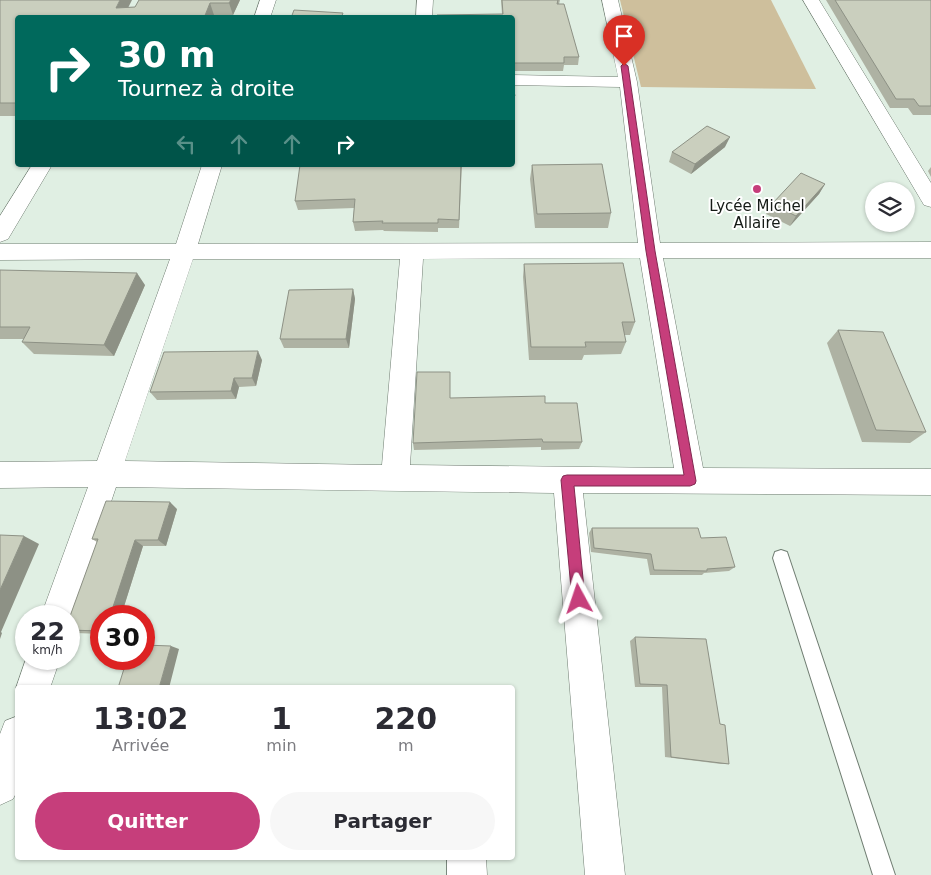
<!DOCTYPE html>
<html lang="fr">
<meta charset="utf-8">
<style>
body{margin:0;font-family:"DejaVu Sans",sans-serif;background:#f7f7f7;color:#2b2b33;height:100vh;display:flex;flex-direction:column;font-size:19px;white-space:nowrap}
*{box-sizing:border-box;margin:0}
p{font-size:16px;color:#7c7c81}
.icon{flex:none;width:28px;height:28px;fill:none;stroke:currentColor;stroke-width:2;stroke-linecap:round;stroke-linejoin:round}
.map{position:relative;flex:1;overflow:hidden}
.drawer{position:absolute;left:15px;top:685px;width:500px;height:175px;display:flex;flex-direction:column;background:#fff;border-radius:5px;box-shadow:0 1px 4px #0004}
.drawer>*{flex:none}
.top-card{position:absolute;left:15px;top:15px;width:500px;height:152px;border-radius:5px;box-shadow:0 1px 4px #0004;background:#00695c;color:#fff;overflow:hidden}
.fabs{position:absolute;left:865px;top:182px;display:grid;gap:10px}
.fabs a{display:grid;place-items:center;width:50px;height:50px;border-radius:50%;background:#fff;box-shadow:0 1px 4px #0004;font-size:25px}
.speed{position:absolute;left:15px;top:605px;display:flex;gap:10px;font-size:25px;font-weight:700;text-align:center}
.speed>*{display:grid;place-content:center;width:65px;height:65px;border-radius:50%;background:#fff;box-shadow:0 1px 4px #0004;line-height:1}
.speed small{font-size:12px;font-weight:400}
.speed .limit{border:8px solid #d22;background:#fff;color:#111}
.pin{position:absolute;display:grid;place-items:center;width:42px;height:42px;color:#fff;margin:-51px -21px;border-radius:50% 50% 50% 0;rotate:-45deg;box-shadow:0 0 5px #0007}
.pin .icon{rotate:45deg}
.me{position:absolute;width:55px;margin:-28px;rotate:355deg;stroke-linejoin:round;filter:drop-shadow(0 0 4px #0008)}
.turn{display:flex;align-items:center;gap:18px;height:105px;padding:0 20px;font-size:22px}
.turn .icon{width:65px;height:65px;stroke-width:2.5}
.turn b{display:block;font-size:35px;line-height:42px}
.lanes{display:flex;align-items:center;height:48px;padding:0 20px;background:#0003;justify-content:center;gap:25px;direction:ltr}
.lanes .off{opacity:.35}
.eta{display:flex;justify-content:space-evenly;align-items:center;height:85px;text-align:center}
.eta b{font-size:30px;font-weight:700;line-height:35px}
.cta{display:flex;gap:10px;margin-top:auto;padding:10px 20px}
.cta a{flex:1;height:58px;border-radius:30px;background:#c63e7b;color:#fff;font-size:20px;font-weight:700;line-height:58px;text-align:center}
.cta a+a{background:#f7f7f7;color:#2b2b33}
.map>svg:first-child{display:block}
</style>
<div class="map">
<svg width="931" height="875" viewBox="0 0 931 875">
<rect width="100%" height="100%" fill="#e0efe3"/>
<!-- green -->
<path fill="#cebf9c" d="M620 0H771L816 89 641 87Z"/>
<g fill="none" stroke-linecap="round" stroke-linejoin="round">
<!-- lane casing -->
<g stroke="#707d72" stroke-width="2">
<path id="lane" d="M781 550 787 552 789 558 895 875H873L773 558 775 552Z"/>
</g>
<!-- street casing -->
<g stroke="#707d72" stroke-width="1">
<path id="street" d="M260 0H276L270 18H254Z
M417 0H433L432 18H416Z
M602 0H618L637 82 660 243 931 242V258H663L703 468 931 469V495L583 493 625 875H585L554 493 116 487 69 627V616H41L88 487 0 488V462L97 461 170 259 0 260V244H176L202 165H222L198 244 638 243 620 87 512 85V75L618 77ZM640 258 674 468 410 465 423 259ZM193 259H400L382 465 125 461Z
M803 0H819L931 183V207L924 205 921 200Z
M32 165H52L8 239 0 242V216Z
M26 659H60L50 688H18V692L16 688Z
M18 716V789L13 799 0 805V734L5 721Z
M447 858H486L487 875H447Z"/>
</g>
<!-- lane -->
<use href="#lane" fill="#fff" fill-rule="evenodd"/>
<!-- street -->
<use href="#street" fill="#fff" fill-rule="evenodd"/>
</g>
<!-- wall -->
<path fill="#aeb2a3" d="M0 0 128 7H135L139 0H240L233 15 18 18V116H0Z
M501 0H560L559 4 579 57 578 65H564L563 71H512V18L502 14Z
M826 0H931V115H913L908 108H890Z
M512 81 515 96V104H512Z
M725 147 691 174 669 162 672 152Z
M462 165 459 228H438V232L384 231 383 230 355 231 353 222 354 208 298 210 295 201Z
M532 165 611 213 608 228H535L530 179Z
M931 167V177L928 171Z
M825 184 819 194 790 226 766 214 772 204Z
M524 264 635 322 630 335H624L626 342 621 354 584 355 582 360H529L523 277Z
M0 270 145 285 114 356 34 354 22 342 24 339H0Z
M353 289 355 299 349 348H284L280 339Z
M838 330 926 432 910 443 862 442 827 343Z
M262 360 256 386 239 387 236 399 157 400 150 392Z
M450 380V398L545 403 582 442 579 449 541 450V447L414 450 413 443Z
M177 509 166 546H143L121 616H101V634L76 633 69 631V619L97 542 92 539Z
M592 528 701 538 735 567 729 571 704 573 702 575H650L647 559 591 552 589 533Z
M635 637 720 724 729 764H721L665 757 662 687H635L630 641Z"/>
<!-- shaded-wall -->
<path fill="#8d9185" d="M120 0H132L123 18 116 8Z
M231 0H240L233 15 229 3Z
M210 3 214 15 213 18H204Z
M730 137 725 147 691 174 695 164Z
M825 184 819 194 790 226 796 216Z
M137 273 145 285 114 356 104 345Z
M353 289 355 299 349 348 346 339Z
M258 351 262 360 256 386 252 378Z
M234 378 239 387 236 399 231 391Z
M170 502 177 509 166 546 158 540Z
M24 536 39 544 1 632 2 633 0 639V590Z
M135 540 143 546 121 616H110Z
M171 646 179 649 169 688H159Z"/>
<!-- building -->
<path fill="#cacfbe" stroke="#8d9185" d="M0 0H120L116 8 135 7 139 0H231L229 3H210L204 18H18V103H0Z
M502 0H558L557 4H564L579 57H564V63H512V18H436L437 15 503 14Z
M835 0H931V106H919L914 99H896Z
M294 10 343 13 341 18H291Z
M512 81 515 96H512Z
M707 126 730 137 695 164 672 152Z
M602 164 611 213 537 214 532 165Z
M300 165H461L459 220 438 219V223H382L383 221 353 222 355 199 295 201Z
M801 173 825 184 796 216 772 204Z
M623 263 635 322H622L626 342H585L586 347H531L524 264Z
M0 270 137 273 104 345 22 342 30 327H0Z
M353 289 346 339H280L289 290Z
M838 330 883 332 926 432 876 430Z
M258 351 252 378H234L231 391 150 392 164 352Z
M417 372H450V398L545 396V403H577L582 442H543L542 439 413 443Z
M106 501 170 502 158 540H135L110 616H101V631L69 630V619L98 539H92Z
M592 528H698L701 538 726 537 735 567 707 569V571L654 570 651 554 594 548Z
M0 535 24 536 0 590Z
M635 637 706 639 720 724 725 725 729 764 671 757 667 685 640 684Z
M144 645 171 646 159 688H118L127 659H144Z"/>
<!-- route -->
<path fill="#c63e7b" stroke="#812850" d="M624 63 628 66 655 251 696 481 695 484 690 486H574L585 599 583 603 579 605 574 603 572 599 561 480 563 476 567 475H684L646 251 621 66Z"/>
<!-- markers -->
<circle fill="#c63e7b" stroke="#fff" stroke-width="2" cx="757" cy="189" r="5"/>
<g text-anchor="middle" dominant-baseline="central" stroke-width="4" stroke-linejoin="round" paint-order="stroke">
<!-- far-poi labels -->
<g font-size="15" fill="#151a16" stroke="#fff">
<text x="757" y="206">Lycée Michel<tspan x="757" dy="17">Allaire</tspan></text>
</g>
</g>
</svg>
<div class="fabs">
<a><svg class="icon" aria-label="layers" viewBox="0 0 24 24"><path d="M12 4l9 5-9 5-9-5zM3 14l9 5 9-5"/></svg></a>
</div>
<div class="speed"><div>22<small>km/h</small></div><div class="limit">30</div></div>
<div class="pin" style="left:624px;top:66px;background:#d93025"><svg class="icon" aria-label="arrive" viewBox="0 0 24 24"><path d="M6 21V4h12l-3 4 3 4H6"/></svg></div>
<svg class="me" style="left:579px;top:599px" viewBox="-20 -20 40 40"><path d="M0-17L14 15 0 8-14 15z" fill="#c63e7b" stroke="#fff" stroke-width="4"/></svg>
<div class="top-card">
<div class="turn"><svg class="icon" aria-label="right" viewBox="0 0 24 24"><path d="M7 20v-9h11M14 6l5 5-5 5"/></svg><div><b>30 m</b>Tournez à droite</div></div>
<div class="lanes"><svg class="icon off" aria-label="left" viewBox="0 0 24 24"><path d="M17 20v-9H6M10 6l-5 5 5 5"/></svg><svg class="icon off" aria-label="ahead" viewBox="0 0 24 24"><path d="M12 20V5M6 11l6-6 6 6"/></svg><svg class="icon off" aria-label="ahead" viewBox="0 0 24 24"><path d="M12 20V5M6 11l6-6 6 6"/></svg><svg class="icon" aria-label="right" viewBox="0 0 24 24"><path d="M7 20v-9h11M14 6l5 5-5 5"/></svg></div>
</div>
<section class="drawer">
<div class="eta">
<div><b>13:02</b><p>Arrivée</p></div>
<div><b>1</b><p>min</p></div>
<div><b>220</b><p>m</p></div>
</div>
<div class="cta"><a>Quitter</a><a>Partager</a></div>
</section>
</div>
